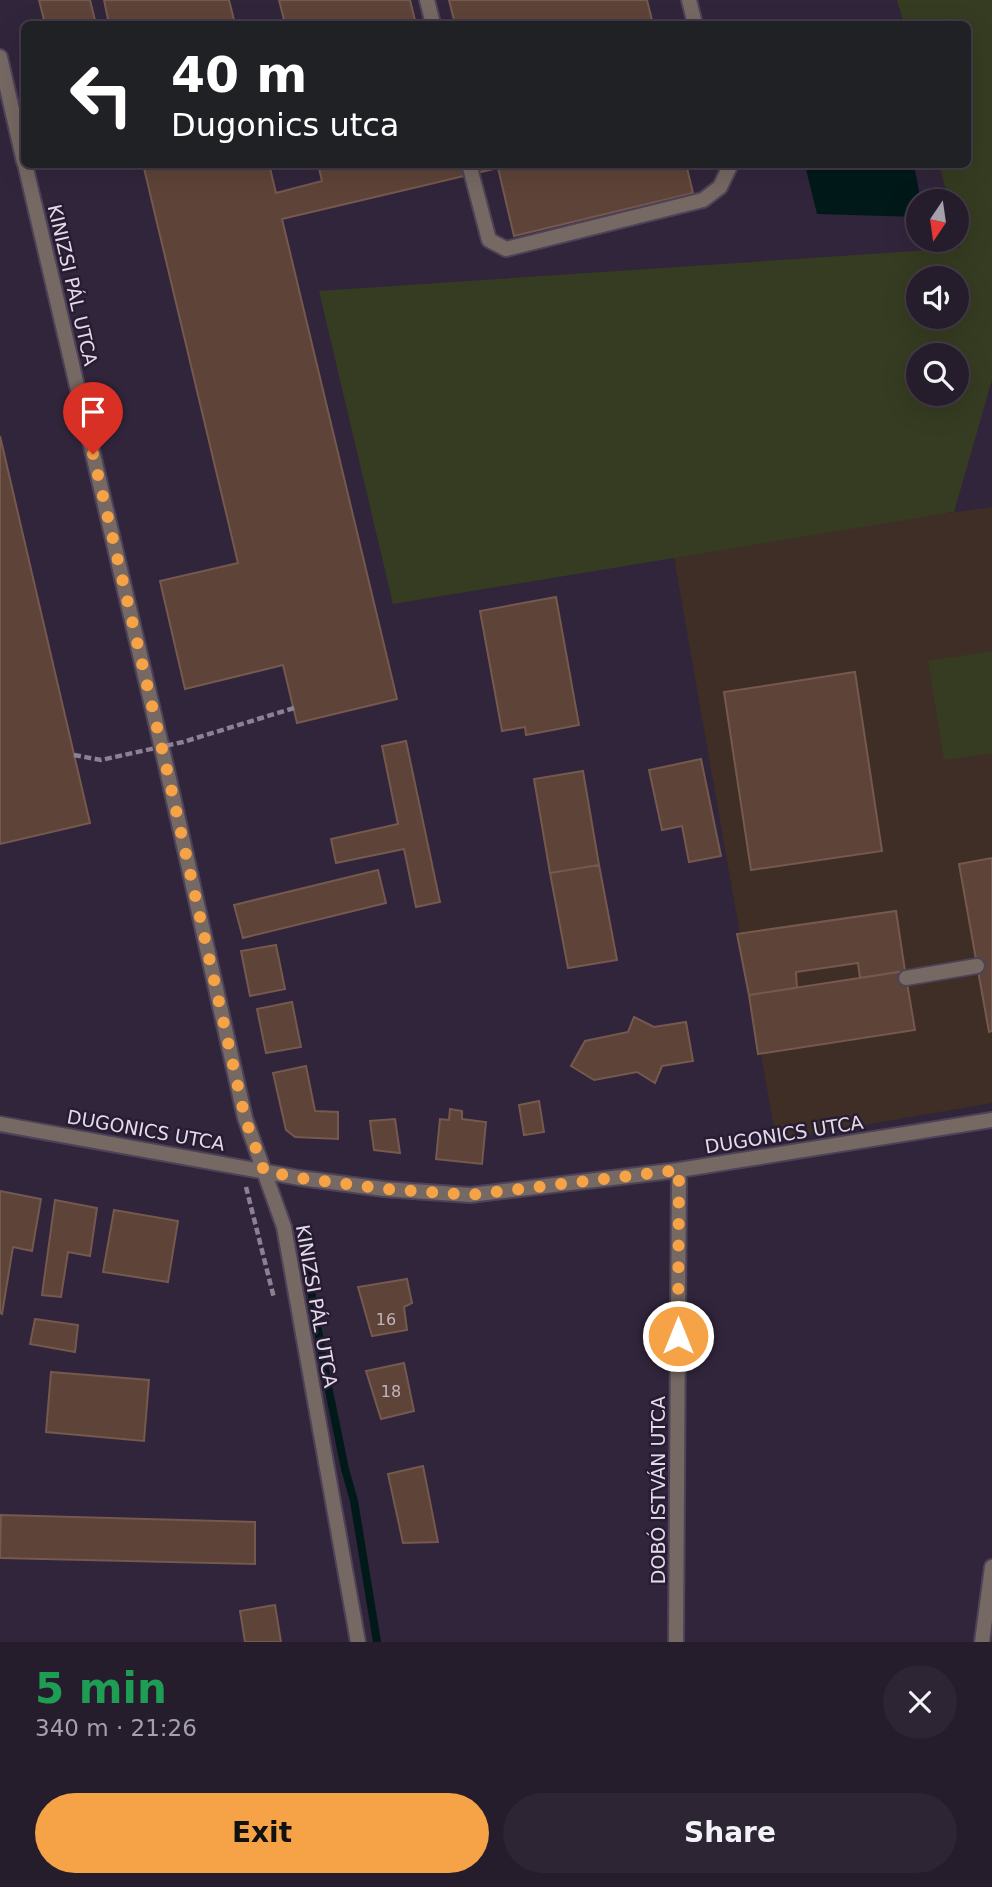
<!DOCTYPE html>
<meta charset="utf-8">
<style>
body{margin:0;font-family:"DejaVu Sans",sans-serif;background:#2d2534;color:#f1f3f6;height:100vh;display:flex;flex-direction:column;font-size:26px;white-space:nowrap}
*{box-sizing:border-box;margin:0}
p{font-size:23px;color:#a3a1a9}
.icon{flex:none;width:38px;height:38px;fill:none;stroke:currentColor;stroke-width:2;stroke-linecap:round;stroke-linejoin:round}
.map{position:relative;height:1642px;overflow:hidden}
.details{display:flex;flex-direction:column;background:#251c2c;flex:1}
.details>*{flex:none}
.hud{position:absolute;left:21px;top:21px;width:950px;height:147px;border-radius:10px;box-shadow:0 7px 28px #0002,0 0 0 2px #423a48;background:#202124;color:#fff;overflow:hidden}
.needle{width:46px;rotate:193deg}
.controls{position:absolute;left:906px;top:189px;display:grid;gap:14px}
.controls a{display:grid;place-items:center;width:63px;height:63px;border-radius:50%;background:#251c2c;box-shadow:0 7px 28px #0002,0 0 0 2px #423a48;font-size:35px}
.pin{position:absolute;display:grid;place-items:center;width:60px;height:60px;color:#fff;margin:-72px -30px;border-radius:50% 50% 50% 0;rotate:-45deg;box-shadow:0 0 7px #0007}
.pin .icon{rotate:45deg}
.me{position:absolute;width:77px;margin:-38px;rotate:0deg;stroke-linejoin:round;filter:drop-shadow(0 0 5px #0008)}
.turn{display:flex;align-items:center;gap:24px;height:147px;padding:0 35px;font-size:32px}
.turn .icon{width:91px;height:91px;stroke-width:2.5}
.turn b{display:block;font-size:49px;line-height:60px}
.round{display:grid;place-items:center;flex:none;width:74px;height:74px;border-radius:37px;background:#2d2534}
.head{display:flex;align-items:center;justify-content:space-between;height:119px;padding:0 35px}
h1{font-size:42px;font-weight:600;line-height:52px;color:#1e9e55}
.primary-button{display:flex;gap:14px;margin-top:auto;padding:14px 35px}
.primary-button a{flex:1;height:80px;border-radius:42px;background:#f5a346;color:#111;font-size:28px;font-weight:600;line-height:80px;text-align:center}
.primary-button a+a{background:#2d2534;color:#f1f3f6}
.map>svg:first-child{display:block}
</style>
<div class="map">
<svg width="992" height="1642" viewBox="0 0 992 1642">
<rect width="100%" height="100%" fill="#31253b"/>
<!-- education -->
<path fill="#3f2e25" d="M992 507V1103L776 1140 673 552Z"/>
<!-- green -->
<path fill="#353c21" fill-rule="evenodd" d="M897 0H992V380L954 512 393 604 319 291 960 248 957 234V201H949L939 165 968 164V24H904ZM919 278H957V317H919ZM919 355H957V394H919Z
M992 651V753L944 760 928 661Z"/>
<!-- water -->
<path fill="#02191a" d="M805 165H914L921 201H919V217L817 214Z"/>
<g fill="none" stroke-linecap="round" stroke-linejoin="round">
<!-- stream -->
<path stroke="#02191a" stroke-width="8" d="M304 1235 306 1263 328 1386 345 1469 354 1501 377 1642"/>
</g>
<!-- building -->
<path fill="#5e4338" stroke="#75584e" stroke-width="2" d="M39 0H90L96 24H45Z
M104 0H229L235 24H109Z
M279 0H410L416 24H285Z
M449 0H647L653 24H455Z
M143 164H269L276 193 322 181 318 164H686L693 193 514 236 498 168 282 219 397 699 297 723 283 665 185 689 160 581 238 563Z
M0 436 90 823 0 844Z
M556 597 579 725 526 735 525 727 502 731 480 611Z
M855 672 882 851 751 870 724 692Z
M406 741 440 902 416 907 404 849 336 863 331 839 398 824 382 746Z
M701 759 721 856 689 862 682 826 662 830 649 770Z
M583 771 599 865 550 873 534 779Z
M992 858V1031L989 1032 959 864Z
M599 865 617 960 568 968 550 873Z
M378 870 386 903 243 938 234 905Z
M896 911 905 971 860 978 858 963 796 972 797 988 749 995 737 934Z
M276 945 285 989 250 996 241 951Z
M905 971 915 1030 758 1054 749 995Z
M292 1002 301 1047 266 1053 257 1009Z
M634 1017 654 1027 686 1022 693 1061 662 1066 655 1083 637 1072 594 1080 571 1066 585 1041 628 1032Z
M306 1066 315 1111 338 1112V1139L295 1137 286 1130 273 1073Z
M539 1101 544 1132 524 1135 519 1105Z
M450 1109 462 1111V1119L486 1122 482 1164 436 1159 440 1119 449 1120Z
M395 1119 400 1153 374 1150 370 1121Z
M0 1191 41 1199 32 1251 13 1247 2 1314 0 1313Z
M55 1200 97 1208 90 1256 68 1252 61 1297 42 1295Z
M114 1210 178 1221 168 1282 103 1272Z
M407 1279 412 1303 404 1307 407 1330 372 1336 358 1287Z
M35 1319 78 1325 75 1352 30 1344Z
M404 1363 414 1411 381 1419 366 1371Z
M51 1372 149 1380 144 1441 46 1432Z
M423 1466 438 1542 403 1543 388 1474Z
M1 1515 255 1522V1564L0 1558Z
M275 1605 281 1642H245L240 1611Z"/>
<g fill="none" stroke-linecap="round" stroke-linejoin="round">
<!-- service casing -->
<g stroke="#4d4257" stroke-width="18">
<path id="service" d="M427 0 433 24
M689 0 695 24
M469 164 489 240 506 249 703 200 720 187 731 164"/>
</g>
<!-- pedestrian casing -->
<g stroke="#4d4257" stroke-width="18">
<path id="pedestrian" d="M906 978 977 966"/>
</g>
<!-- minor casing -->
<g stroke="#4d4257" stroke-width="18">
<path id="minor" d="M0 57 24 162
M25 164 167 770 245 1118 284 1227 358 1642
M0 1124 300 1178 384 1189 470 1195 679 1170 992 1120
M676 1642 679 1170
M982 1642 992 1567"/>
</g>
<!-- path -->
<path stroke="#8b8193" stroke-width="4.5" stroke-dasharray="7 3.5" stroke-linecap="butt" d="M246 1187 274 1298"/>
<!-- service -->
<use href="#service" stroke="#766863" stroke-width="14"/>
<!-- pedestrian -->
<use href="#pedestrian" stroke="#766863" stroke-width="14"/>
<!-- minor -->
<use href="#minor" stroke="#766863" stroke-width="14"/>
<!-- path-bridge -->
<path stroke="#8b8193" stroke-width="4.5" stroke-dasharray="7 3.5" stroke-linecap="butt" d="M74 755 101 760 183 742 294 708"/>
</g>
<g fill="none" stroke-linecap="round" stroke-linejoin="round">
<!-- route -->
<path stroke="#f5a346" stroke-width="12" stroke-dasharray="0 21.6" d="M93 454 167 770 245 1118 264 1171 300 1178 384 1189 470 1195 679 1170 678 1336"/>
</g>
<g text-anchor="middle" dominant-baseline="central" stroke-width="5" stroke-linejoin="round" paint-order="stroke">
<!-- number labels -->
<g font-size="16" fill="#c2b5be">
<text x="386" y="1319">16</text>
<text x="391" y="1391">18</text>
</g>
<!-- street labels -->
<g font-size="19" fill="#e3dbea" stroke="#271c31">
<text transform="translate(73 285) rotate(77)">KINIZSI PÁL UTCA</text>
<text transform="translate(146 1130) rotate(10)">DUGONICS UTCA</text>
<text transform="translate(784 1134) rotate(-9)">DUGONICS UTCA</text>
<text transform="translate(317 1306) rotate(80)">KINIZSI PÁL UTCA</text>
<text transform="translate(658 1490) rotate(-90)">DOBÓ ISTVÁN UTCA</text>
</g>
</g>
</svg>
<div class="controls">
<a><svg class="needle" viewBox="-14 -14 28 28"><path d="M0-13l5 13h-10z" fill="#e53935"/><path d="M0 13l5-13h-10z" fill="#a3a1a9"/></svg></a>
<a><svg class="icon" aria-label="sound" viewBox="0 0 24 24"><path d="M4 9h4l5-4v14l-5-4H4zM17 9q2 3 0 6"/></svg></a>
<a><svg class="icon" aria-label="search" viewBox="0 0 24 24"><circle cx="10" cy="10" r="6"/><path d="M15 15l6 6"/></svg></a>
</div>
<div class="pin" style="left:93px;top:454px;background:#d93025"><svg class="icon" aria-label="arrive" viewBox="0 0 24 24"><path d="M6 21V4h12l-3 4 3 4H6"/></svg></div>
<svg class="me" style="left:678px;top:1336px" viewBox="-20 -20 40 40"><circle r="17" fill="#f5a346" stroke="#fff" stroke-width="3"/><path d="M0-11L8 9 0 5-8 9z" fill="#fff"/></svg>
<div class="hud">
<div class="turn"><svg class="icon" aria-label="left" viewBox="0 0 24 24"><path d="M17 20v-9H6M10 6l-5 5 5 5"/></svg><div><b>40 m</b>Dugonics utca</div></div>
</div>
</div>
<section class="details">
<div class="head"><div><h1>5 min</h1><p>340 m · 21:26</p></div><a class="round"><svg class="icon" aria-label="close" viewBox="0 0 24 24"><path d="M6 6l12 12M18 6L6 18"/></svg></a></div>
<div class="primary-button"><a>Exit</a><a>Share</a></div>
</section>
